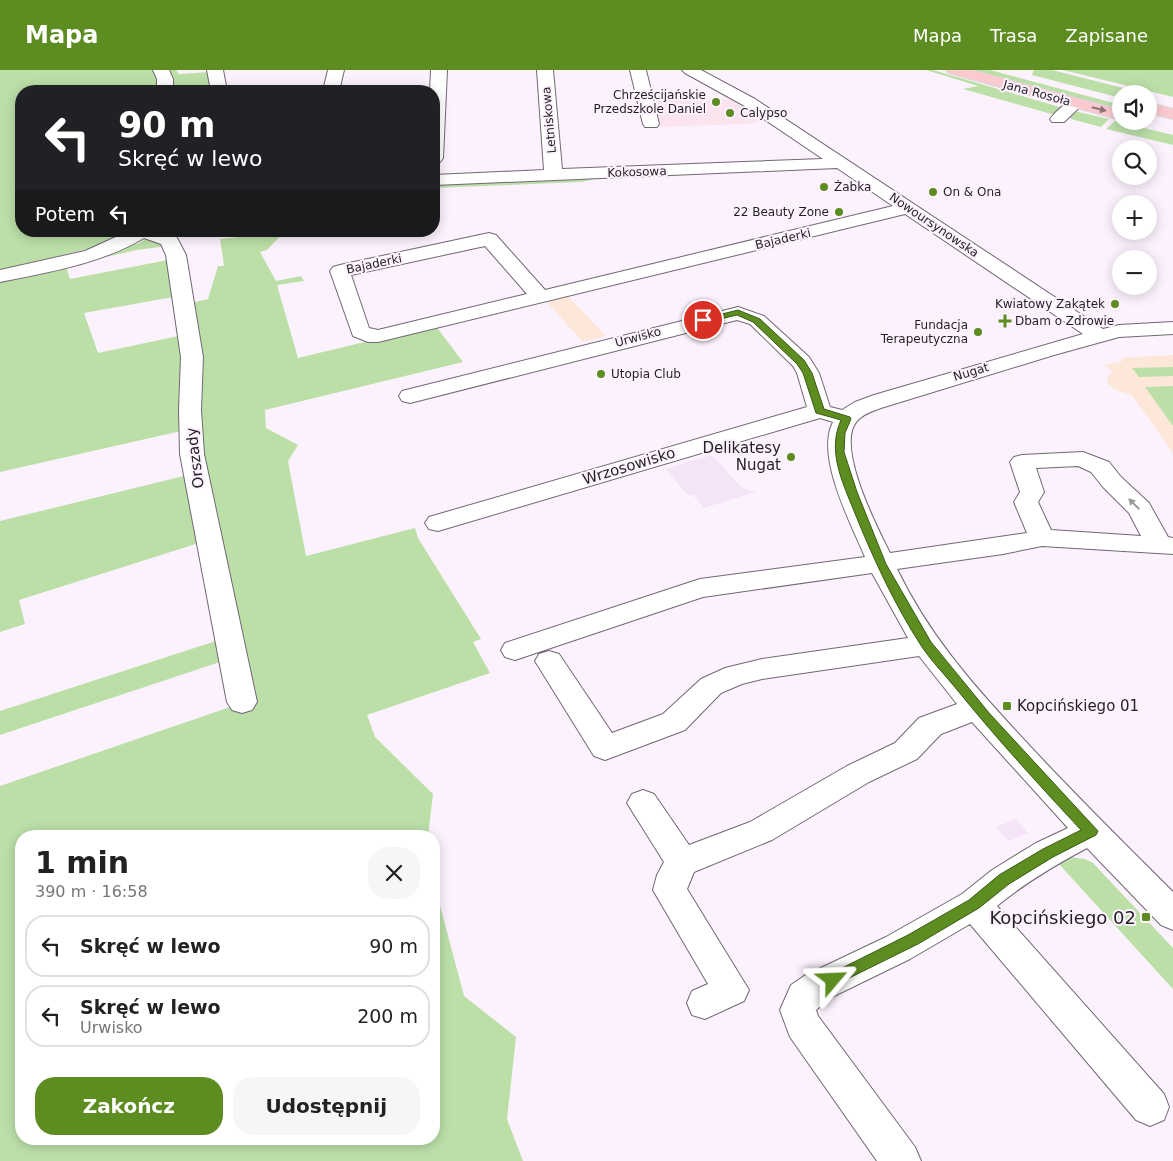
<!DOCTYPE html>
<html lang="pl">
<meta charset="utf-8">
<style>
body{margin:0;font-family:"DejaVu Sans",sans-serif;background:#f6f6f6;color:#222;height:100vh;display:flex;flex-direction:column;font-size:19px;white-space:nowrap}
*{box-sizing:border-box;margin:0}
p{font-size:16px;color:#767676}
.icon{flex:none;width:28px;height:28px;fill:none;stroke:currentColor;stroke-width:2;stroke-linecap:round;stroke-linejoin:round}
.map{position:relative;flex:1;overflow:hidden}
.details{position:absolute;left:15px;top:760px;width:425px;height:315px;display:flex;flex-direction:column;background:#fff;border-radius:20px;box-shadow:0 2px 12px #0003}
.details>*{flex:none}
.top-card{position:absolute;left:15px;top:15px;width:425px;height:152px;border-radius:20px;box-shadow:0 2px 12px #0003;background:#202124;color:#fff;overflow:hidden}
.fabs{position:absolute;left:1112px;top:15px;display:grid;gap:10px}
.fabs a{display:grid;place-items:center;width:45px;height:45px;border-radius:50%;background:#fff;box-shadow:0 2px 12px #0003;font-size:25px}
.pin{position:absolute;display:grid;place-items:center;width:42px;height:42px;color:#fff;margin:-21px;border:2px solid #fff;border-radius:50%;box-shadow:0 1px 5px #0007}
.me{position:absolute;width:55px;margin:-28px;rotate:64deg;stroke-linejoin:round;filter:drop-shadow(0 0 4px #0008)}
.turn{display:flex;align-items:center;gap:18px;height:105px;padding:0 20px;font-size:22px}
.turn .icon{width:65px;height:65px;stroke-width:2.5}
.turn b{display:block;font-size:35px;line-height:42px}
.then{display:flex;align-items:center;height:48px;padding:0 20px;background:#0003;gap:10px;font-size:19px}
.round{display:grid;place-items:center;flex:none;width:52px;height:52px;border-radius:20px;background:#f6f6f6}
.head{display:flex;align-items:center;justify-content:space-between;height:85px;padding:0 20px}
h1{font-size:30px;font-weight:800;line-height:38px}
.cta{display:flex;gap:10px;margin-top:auto;padding:10px 20px}
.cta a{flex:1;height:58px;border-radius:20px;background:#5d8c21;color:#fff;font-size:20px;font-weight:800;line-height:58px;text-align:center}
.cta a+a{background:#f6f6f6;color:#222}
ul{padding:0;list-style:none}
li{display:flex;align-items:center;gap:15px;height:62px;margin:0 10px 8px;padding:0 10px;border:2px solid #e0e0e0;border-radius:20px}
li div{flex:1}
li b{display:block;font-size:19px}
li em{font-style:normal}
header{display:flex;align-items:center;gap:30px;box-sizing:border-box;height:70px;padding:0 25px;background:#5d8c21;color:#fff}
header strong{font-size:24px}
nav{display:flex;gap:28px;margin-inline-start:auto;font-size:18px}
.map>svg:first-child{display:block}
</style>
<header>
<strong>Mapa</strong>
<nav><a>Mapa</a><a>Trasa</a><a>Zapisane</a></nav>
</header>
<div class="map">
<svg width="1173" height="1091" viewBox="0 0 1173 1091">
<rect width="100%" height="100%" fill="#fcf2fd"/>
<!-- commercial -->
<path fill="#fce4ef" d="M730 29 766 51 747 54 660 57 654 31Z"/>
<!-- built -->
<path fill="#f5e3f8" d="M712 385 740 416 750 421H758L704 438 693 425H688L665 399Z
M1016 749 1028 763 1009 771 996 757Z"/>
<!-- education -->
<path fill="#fce7d9" d="M566 224 606 266 583 272 544 229Z
M1173 285V383L1132 325 1116 320 1108 314 1107 307 1113 301 1104 295 1123 291 1121 288Z"/>
<!-- green -->
<path fill="#bcdfa8" d="M0 0H154L158 14V21H21V161H129L104 175 0 200Z
M164 0H176L179 4 209 2 212 16 190 19 189 21H170Z
M926 0H933L1063 38 1055 45 963 19 978 16Z
M969 0H990L1121 35V41Z
M1034 0H1052L1147 24H1121V28L1032 5Z
M1063 0H1173V27Z
M1074 41 1109 49 1101 57 1071 49 1070 47Z
M1115 51 1173 65V75L1106 59Z
M612 105 582 112 434 118V113Z
M264 161H285L267 180 260 182 276 211 301 206 304 211 277 215 298 288 435 255 463 292 265 340 266 358 298 375 288 391 306 486 415 458 418 468 481 569 473 572 490 603 367 645 375 667 433 724 428 766H21V1069H434V813L464 926 516 967 507 1049 523 1091H0V716L233 636C218 502 201 368 190 233L208 229 218 196H224L220 169 249 166Z
M146 169H150L167 176 137 180 66 196 70 209 173 189 179 226 84 243 98 283 183 265 181 361 0 402V211L133 173 137 174Z
M1173 297V306L1139 307 1132 298Z
M1173 316V356L1145 317Z
M188 405 199 473 19 530 25 554 0 562V451Z
M219 570 223 591 0 665V641Z
M1069 787 1085 789 1093 793 1173 878V919L1058 793Z"/>
<g fill="none" stroke-linecap="round" stroke-linejoin="round">
<!-- minor casing -->
<g stroke="#726774" stroke-width="2">
<path id="minor" d="M153 0H169L173 9V21H157V9Z
M207 0H223L227 21H211Z
M328 0H344L339 21H323Z
M431 0H447L443 88 440 92 434 93V21H430Z
M537 0H553L562 99 823 89 743 35 685 3 682 0H701L755 29 1103 259 1119 255 1173 252V264L1119 267 1054 285 881 338C873 341 863 344 857 351 835 376 877 457 890 483L1027 463 1014 432 1020 422 1010 392 1014 387 1022 385 1083 382 1109 392 1121 407 1149 433 1168 467 1173 468V484L1042 476 1003 484 897 499C928 563 969 610 1016 661 1067 717 1120 769 1173 822V860L1161 855 1087 778C1055 795 1025 813 997 836L1164 1024 1169 1037 1164 1050 1150 1056 1136 1050 970 854 910 889 830 928 816 940 818 946 915 1077 921 1091H877L790 967 780 940 791 915 804 906 886 867 962 824 992 800 1036 773 1068 758 972 652 941 664 917 689 869 712 772 770 694 802 687 819 749 920 744 931 705 949 692 945 687 933 692 921 708 914 653 820 657 805 664 792 627 733 632 724 643 720 654 724 689 775 750 752 847 696 895 673 919 648 957 634 919 586 762 609 742 614 721 623 685 660 605 690 594 686 535 591 539 584 549 581 559 584 612 663 663 644 701 609 725 598 762 589 908 568 872 503 703 527 515 590 505 587 501 580 505 573 700 509 865 487C851 454 815 386 833 352L820 348 438 461 429 459 425 453 429 447 807 337 797 303 793 296 750 254 737 250 410 333 402 331 399 326 402 321 738 237 764 246 809 287 819 303 830 337 842 340 855 332 874 325 1083 264 905 144 378 272H368L353 266 330 201 333 197 340 195 489 163 496 165 545 220 893 136 837 98 434 115V105L544 100ZM485 176 527 224 378 260 369 258 351 205ZM1078 396 1091 402 1103 417 1129 443 1141 466 1051 460 1038 432 1044 422 1036 398Z
M630 0H646L659 54 657 57H645L643 54Z
M1076 28 1082 30 1084 33 1064 52H1052L1050 49C1056 41 1067 31 1076 28Z
M129 161H160L176 166 186 185 203 287 201 340 204 384 257 632 252 640 242 643 232 640 227 632 180 384 179 340 181 287 166 185 161 174 144 168C100 194 49 202 0 212V200L85 181Z"/>
</g>
<!-- major casing -->
<g stroke="#d7d7d8" stroke-width="2">
<path id="major" d="M946 0H971L1121 40V50L949 3Z
M1149 33 1173 39V49L1149 43Z"/>
</g>
<!-- minor -->
<use href="#minor" fill="#fff" fill-rule="evenodd"/>
<!-- major -->
<use href="#major" fill="#facacf" fill-rule="evenodd"/>
</g>
<!-- one-way arrows -->
<defs><path id="oneway-solid" d="M-6-.8H1V-3.2L6.5 0L1 3.2V.8H-6Z" transform="scale(1.25)"/></defs>
<use fill="#8e747a" href="#oneway-solid" transform="translate(1099 39) rotate(14)"/>
<use fill="#9c9a9c" href="#oneway-solid" transform="translate(1134 434) rotate(-136)"/>
<!-- route -->
<path fill="#5d8c21" stroke="#3c5b15" d="M738 240 760 249 804 290 812 303 824 339 850 347 851 349 845 363 844 382 857 422 886 494 931 572 990 644 1098 761 1096 765 1053 787 1009 814 979 838 918 874 833 916 828 914 826 910 828 905 908 865 969 830 999 805 1043 779 1081 760C1039 715 997 669 958 621 946 606 932 592 922 577 894 534 873 488 854 441 842 411 827 381 841 350L816 343 803 303 797 294 753 252 737 245 703 253 699 250Z"/>
<!-- markers -->
<g fill="#5d8c21" stroke="#fcf2fd" stroke-width="2">
<circle cx="716" cy="32" r="5"/>
<circle cx="730" cy="43" r="5"/>
<circle cx="824" cy="117" r="5"/>
<circle cx="933" cy="122" r="5"/>
<circle cx="839" cy="142" r="5"/>
<circle cx="1115" cy="234" r="5"/>
<path d="M1002.5 243.5h5v5h5v5h-5v5h-5v-5h-5v-5h5z"/>
<circle cx="978" cy="262" r="5"/>
<circle cx="601" cy="304" r="5"/>
<circle cx="791" cy="387" r="5"/>
<rect x="1002" y="631" width="10" height="10" rx="2.5"/>
<rect x="1141" y="842" width="10" height="10" rx="2.5"/>
</g>
<g text-anchor="middle" dominant-baseline="central" stroke-width="4" stroke-linejoin="round" paint-order="stroke">
<!-- far-street labels -->
<g font-size="12" fill="#231f24" stroke="#fcf2fd">
<text transform="translate(1037 23) rotate(15)">Jana Rosoła</text>
<text transform="translate(549 50) rotate(-95)">Letniskowa</text>
<text transform="translate(637 102) rotate(-2)">Kokosowa</text>
<text transform="translate(934 155) rotate(34)">Nowoursynowska</text>
<text transform="translate(783 169) rotate(-13)">Bajaderki</text>
<text transform="translate(374 194) rotate(-12)">Bajaderki</text>
<text transform="translate(638 267) rotate(-15)">Urwisko</text>
<text transform="translate(971 302) rotate(-17)">Nugat</text>
</g>
<!-- far-poi labels -->
<g font-size="12" fill="#231f24" stroke="#fcf2fd" text-anchor="start">
<text x="706" y="25" text-anchor="end">Chrześcijańskie<tspan x="706" dy="14">Przedszkole Daniel</tspan></text>
<text x="740" y="43">Calypso</text>
<text x="834" y="117">Żabka</text>
<text x="943" y="122">On &amp; Ona</text>
<text x="829" y="142" text-anchor="end">22 Beauty Zone</text>
<text x="1105" y="234" text-anchor="end">Kwiatowy Zakątek</text>
<text x="1015" y="251">Dbam o Zdrowie</text>
<text x="968" y="255" text-anchor="end">Fundacja<tspan x="968" dy="14">Terapeutyczna</tspan></text>
<text x="611" y="304">Utopia Club</text>
</g>
<!-- poi labels -->
<g font-size="15" fill="#231f24" stroke="#fcf2fd" text-anchor="end">
<text x="781" y="378">Delikatesy<tspan x="781" dy="17">Nugat</tspan></text>
<text x="1017" y="636" text-anchor="start">Kopcińskiego 01</text>
</g>
<!-- street labels -->
<g font-size="15" fill="#231f24" stroke="#fcf2fd">
<text transform="translate(195 388) rotate(-97)">Orszady</text>
<text transform="translate(629 396) rotate(-17)">Wrzosowisko</text>
</g>
<!-- near-poi labels -->
<g font-size="18" fill="#231f24" stroke="#fcf2fd" text-anchor="end">
<text x="1136" y="847">Kopcińskiego 02</text>
</g>
</g>
</svg>
<div class="fabs">
<a><svg class="icon" aria-label="sound" viewBox="0 0 24 24"><path d="M4 9h4l5-4v14l-5-4H4zM17 9q2 3 0 6"/></svg></a>
<a><svg class="icon" aria-label="search" viewBox="0 0 24 24"><circle cx="10" cy="10" r="6"/><path d="M15 15l6 6"/></svg></a>
<a>+</a>
<a>−</a>
</div>
<div class="pin" style="left:703px;top:250px;background:#d93025"><svg class="icon" aria-label="arrive" viewBox="0 0 24 24"><path d="M6 21V4h12l-3 4 3 4H6"/></svg></div>
<svg class="me" style="left:833px;top:910px" viewBox="-20 -20 40 40"><path d="M0-17L14 15 0 8-14 15z" fill="#5d8c21" stroke="#fff" stroke-width="4"/></svg>
<div class="top-card">
<div class="turn"><svg class="icon" aria-label="left" viewBox="0 0 24 24"><path d="M17 20v-9H6M10 6l-5 5 5 5"/></svg><div><b>90 m</b>Skręć w lewo</div></div>
<div class="then">Potem<svg class="icon" aria-label="left" viewBox="0 0 24 24"><path d="M17 20v-9H6M10 6l-5 5 5 5"/></svg></div>
</div>
<section class="details">
<div class="head"><div><h1>1 min</h1><p>390 m · 16:58</p></div><a class="round"><svg class="icon" aria-label="close" viewBox="0 0 24 24"><path d="M6 6l12 12M18 6L6 18"/></svg></a></div>
<ul>
<li><svg class="icon" aria-label="left" viewBox="0 0 24 24"><path d="M17 20v-9H6M10 6l-5 5 5 5"/></svg><div><b>Skręć w lewo</b></div><em>90 m</em></li>
<li><svg class="icon" aria-label="left" viewBox="0 0 24 24"><path d="M17 20v-9H6M10 6l-5 5 5 5"/></svg><div><b>Skręć w lewo</b><p>Urwisko</p></div><em>200 m</em></li>
</ul>
<div class="cta"><a>Zakończ</a><a>Udostępnij</a></div>
</section>
</div>
